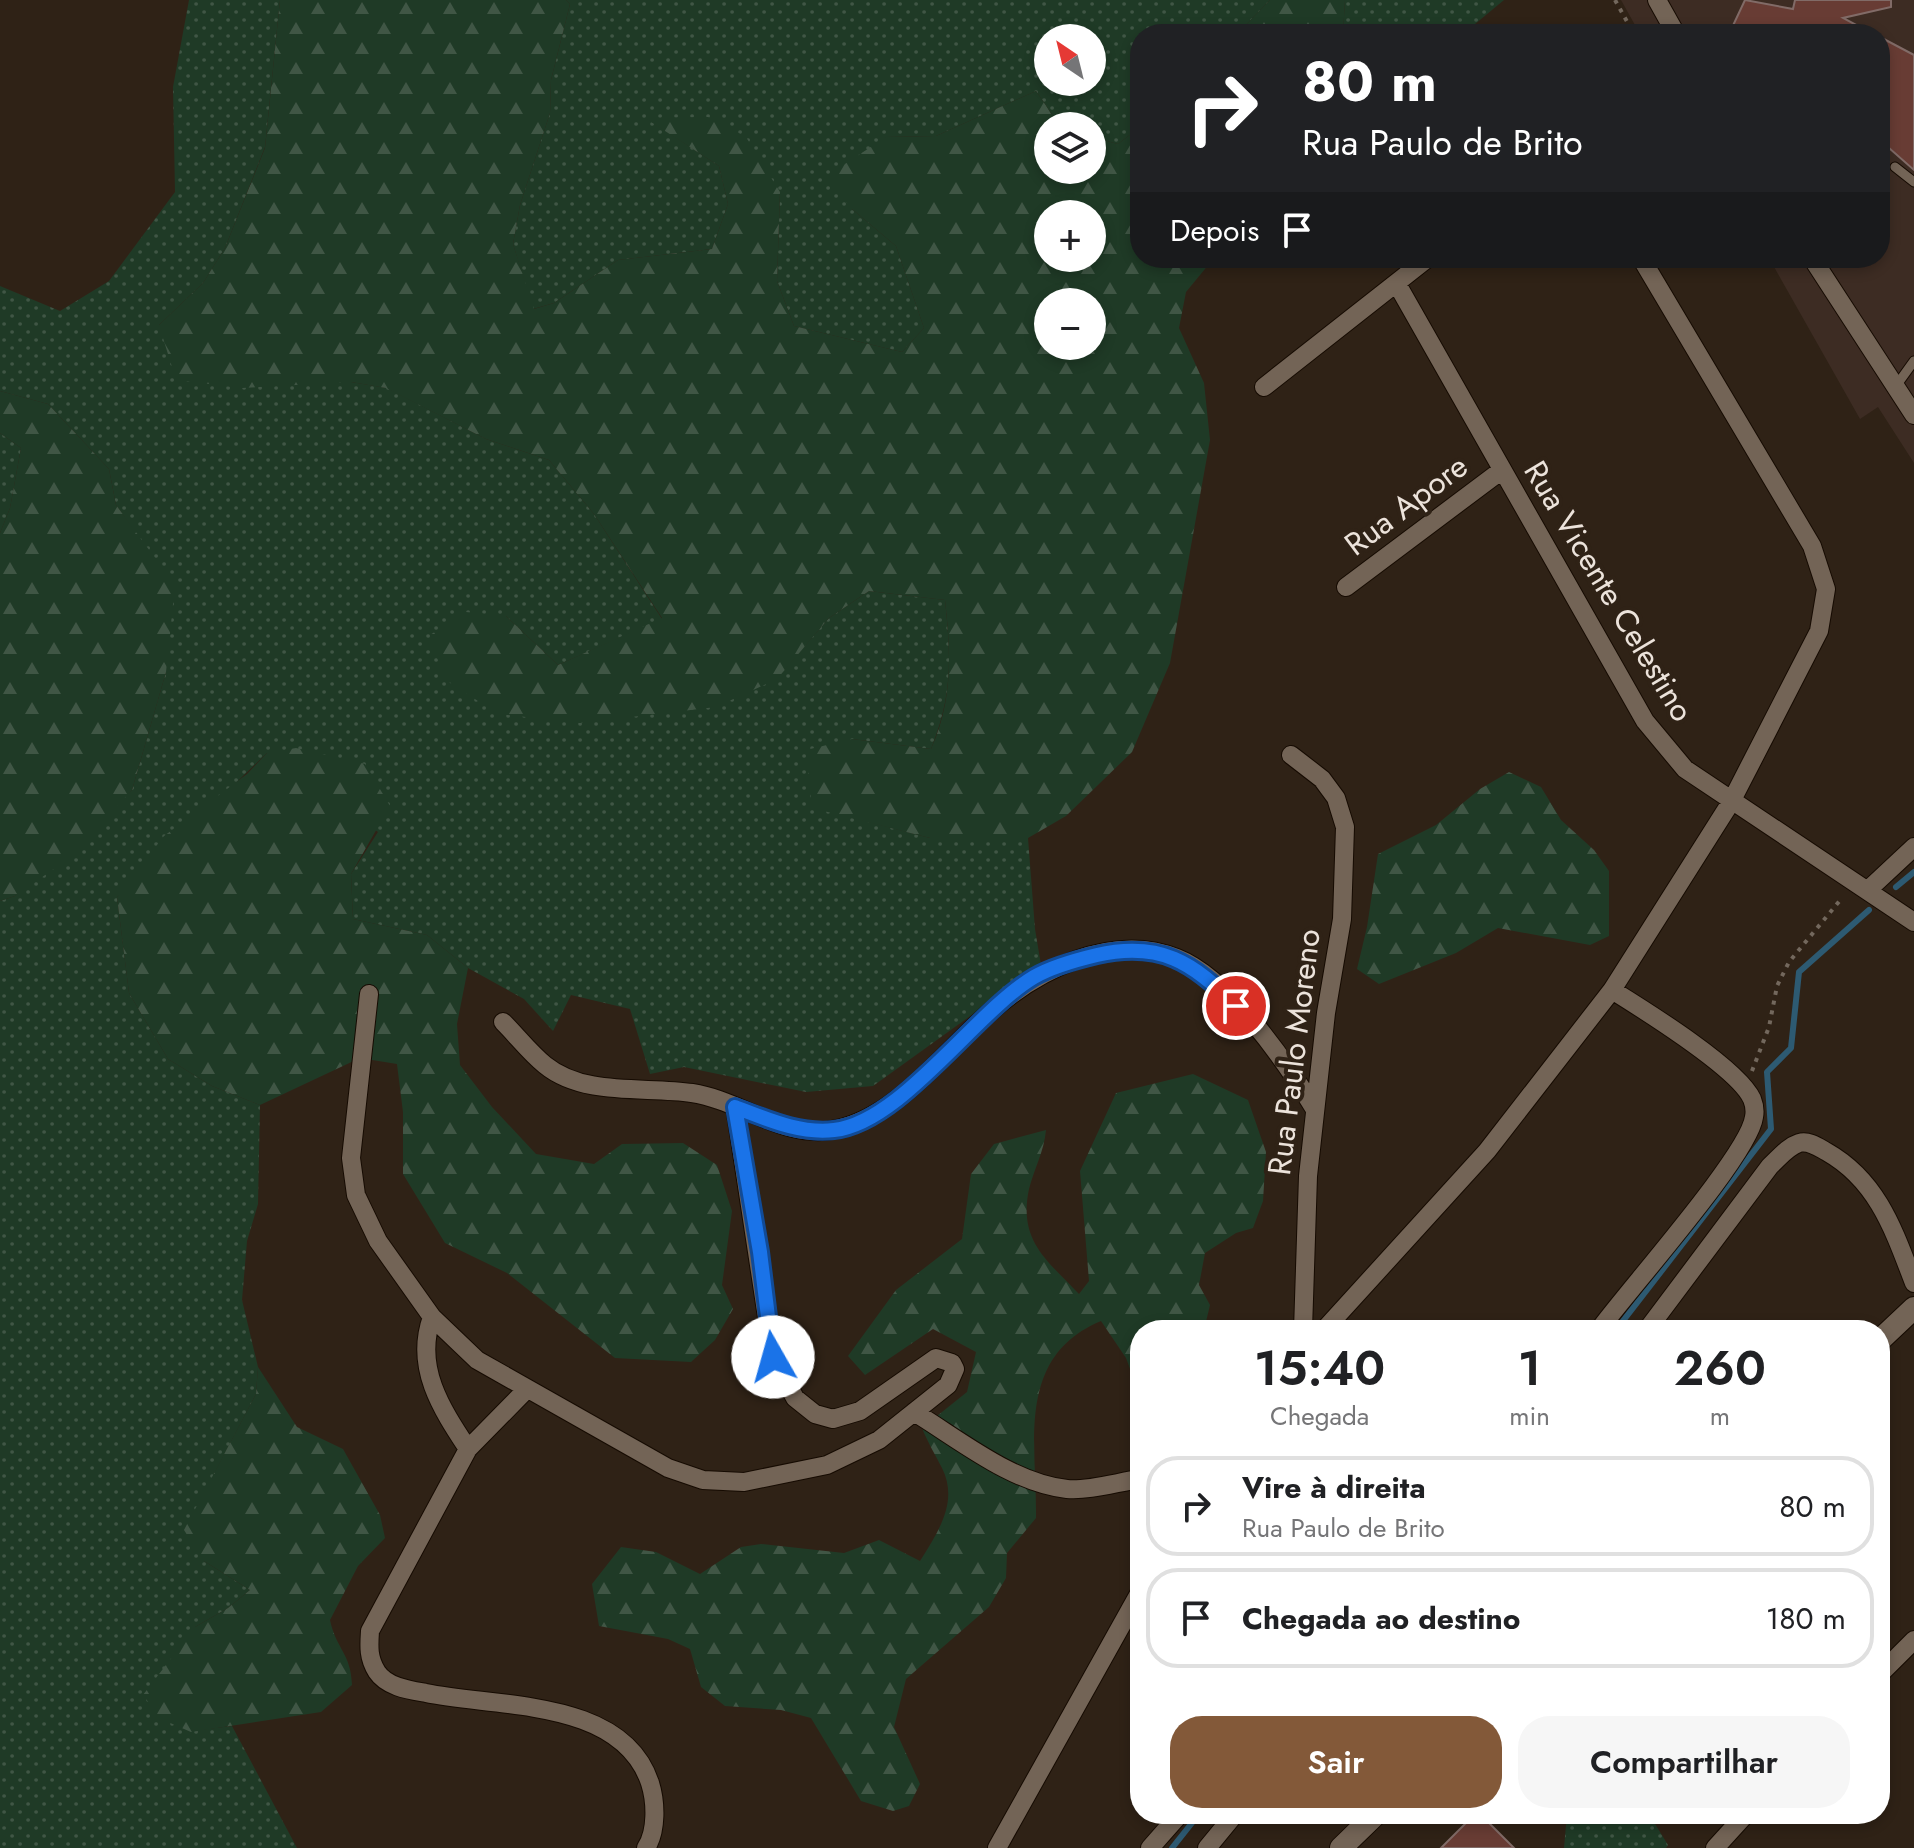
<!DOCTYPE html>
<html lang="pt">
<meta charset="utf-8">
<style>
body{margin:0;font-family:Jost,sans-serif;background:#f6f6f6;color:#202124;height:100vh;display:flex;flex-direction:column;font-size:30px;white-space:nowrap}
*{box-sizing:border-box;margin:0}
p{font-size:26px;color:#757577}
.icon{flex:none;width:44px;height:44px;fill:none;stroke:currentColor;stroke-width:2;stroke-linecap:round;stroke-linejoin:round}
.map{position:relative;flex:1;overflow:hidden}
.sheet{position:absolute;left:1130px;top:1320px;width:760px;height:504px;display:flex;flex-direction:column;background:#fff;border-radius:32px;box-shadow:0 4px 12px #0003}
.sheet>*{flex:none}
.hud{position:absolute;left:1130px;top:24px;width:760px;height:244px;border-radius:32px;box-shadow:0 4px 12px #0003;background:#202124;color:#fff;overflow:hidden}
.needle{width:52px;rotate:325deg}
.fabs{position:absolute;left:1034px;top:24px;display:grid;gap:16px}
.fabs a{display:grid;place-items:center;width:72px;height:72px;border-radius:50%;background:#fff;box-shadow:0 4px 12px #0003;font-size:40px}
.pin{position:absolute;display:grid;place-items:center;width:68px;height:68px;color:#fff;margin:-34px;border:4px solid #fff;border-radius:50%;box-shadow:0 2px 8px #0007}
.me{position:absolute;width:88px;margin:-44px;rotate:353deg;stroke-linejoin:round;filter:drop-shadow(0 0 6px #0008)}
.turn{display:flex;align-items:center;gap:28px;height:168px;padding:0 40px;font-size:36px}
.turn .icon{width:104px;height:104px;stroke-width:2.5}
.turn b{display:block;font-size:56px;line-height:68px}
.then{display:flex;align-items:center;height:76px;padding:0 40px;background:#0003;gap:16px;font-size:30px}
.eta{display:flex;justify-content:space-evenly;align-items:center;height:136px;text-align:center}
.eta b{font-size:48px;font-weight:600;line-height:56px}
.primary-button{display:flex;gap:16px;margin-top:auto;padding:16px 40px}
.primary-button a{flex:1;height:92px;border-radius:32px;background:#835939;color:#fff;font-size:32px;font-weight:600;line-height:92px;text-align:center}
.primary-button a+a{background:#f6f6f6;color:#202124}
ul{padding:0;list-style:none}
li{display:flex;align-items:center;gap:24px;height:100px;margin:0 16px 12px;padding:0 24px;border:4px solid #e0e0e0;border-radius:32px}
li div{flex:1}
li b{display:block;font-size:30px}
li em{font-style:normal}
.map>svg:first-child{display:block}
</style>
<div class="map">
<svg width="1914" height="1848" viewBox="0 0 1914 1848">
<defs>
<pattern id="grass-dots" width="8" height="8" patternUnits="userSpaceOnUse" patternTransform="scale(2)"><rect width="8" height="8" fill="#1f3a26"/><path d="M2 2h.1M6 6h.1" fill="none" stroke="#405645" stroke-width="1.8" stroke-linecap="round"/></pattern>
<pattern id="forest-firs" width="22" height="20" patternUnits="userSpaceOnUse" patternTransform="scale(2)"><rect width="22" height="20" fill="#1f3a26"/><path d="M5 1l3.5 6h-7zM16 11l3.5 6h-7z" fill="#405645"/></pattern>
</defs>
<rect width="100%" height="100%" fill="#2f2216"/>
<!-- medical -->
<path fill="#3d2c23" d="M1621 0H1914V463L1878 407 1860 419 1769 258H1880V34H1640Z"/>
<!-- grass -->
<path fill="url(#grass-dots)" fill-rule="evenodd" d="M189 0H280L265 147 225 248 203 283 159 325 351 382 387 388 486 439 549 460 594 514 662 619 558 665 506 616 444 679 777 678 829 618 869 591 945 600C951 658 953 694 931 749L852 739 812 807 930 838H1028L1035 929 1041 965 873 1086 806 1092 684 1067 650 1074 630 1009 571 995 553 1031 524 999 468 968 427 935 353 919 351 874 378 832 267 753 117 897 129 993 168 1059 212 1086 260 1105 258 1204 247 1241 242 1300 258 1367 256 1394 214 1474 204 1561 250 1590 228 1608 195 1627 191 1731 232 1726 297 1848H0V901L15 896 132 790 166 672 142 542 116 505 109 469 48 404 0 391V286L60 311 109 281 175 192 173 87Z
M566 0H1270L1237 34H1140V127L1118 144 1092 137V126H1060L1036 91 936 136 886 137 852 209 896 246 924 328 902 352 794 326 777 281 780 192 646 118 719 166 728 204 712 249 618 260 554 303 533 309 513 244 520 205 550 113 551 80 570 4ZM1048 38H1092V82H1048Z
M1345 0H1504L1463 34H1343Z
M0 433 21 448 10 508 0 533Z
M1567 1814H1649L1668 1845 1666 1848H1564Z"/>
<!-- forest -->
<path fill="url(#forest-firs)" fill-rule="evenodd" d="M280 0H566L570 4 551 80 550 113 520 205 513 244 534 309 554 303 618 260 712 249 728 204 719 166 645 118 708 117 746 137 780 192 777 281 794 326 902 352 924 328 896 246 852 209 825 177 886 137 936 136 1036 91 1060 126H1048V170H1092V137L1118 144 1140 127V258H1214L1186 292 1179 328 1204 383 1210 440 1170 663 1132 752 1066 816 1028 838H930L812 808 806 750 852 739 931 749C953 700 951 653 945 600L869 591 829 618 777 679 716 707 580 723 498 714 444 679 430 635 466 612 506 616 558 665 662 618 594 514 549 460 486 439 386 388 351 382 242 388 176 380 159 325 203 283 225 248 265 148ZM1092 214V258H1048V214ZM1092 302V346H1048V302Z
M1270 0H1345L1343 34H1237Z
M0 391 48 404 109 469 116 505 175 585 166 672 132 790 71 857 15 896 0 901V533L10 508 21 448 0 433Z
M296 748 365 764 390 806 351 874 353 919 427 935 468 968 457 1024 460 1065 492 1107 536 1154 594 1164 622 1144 683 1143 717 1165 732 1211 722 1285 733 1309 715 1340 691 1362 615 1358 507 1273 445 1243 403 1174V1112L397 1064 360 1058 260 1105 212 1086 168 1059 129 993 117 897 164 836 247 774 267 753Z
M1509 772 1541 787 1561 820 1594 850 1609 871V936L1590 945 1498 928 1456 953 1379 984 1357 969 1367 927 1378 854 1436 825 1480 789Z
M1193 1074 1248 1100 1266 1152 1263 1201 1253 1228 1236 1233 1205 1253 1199 1285 1210 1305 1204 1330H1140V1384L1136 1385 1126 1358 1101 1321C1015 1357 1037 1444 1036 1518L1007 1553 1006 1578 989 1607 906 1679 894 1727 920 1784 909 1806 893 1811 861 1801 811 1718 781 1710 725 1706 701 1687 690 1649 668 1639 599 1626 592 1584 621 1547 656 1552 700 1574 741 1547 761 1544 844 1553 879 1540 920 1561C938 1532 959 1502 942 1468 935 1454 928 1443 922 1428L967 1392 976 1352 933 1329 865 1375 848 1356 896 1290 962 1239 971 1174 994 1144 1046 1130C1044 1152 1034 1169 1029 1189 1018 1241 1047 1260 1079 1294L1089 1281 1080 1171 1116 1093Z
M258 1367 297 1427 343 1449 380 1515 385 1538 358 1566 330 1620C336 1649 351 1653 352 1685L321 1712 191 1732 161 1719 143 1695 195 1627 228 1608 250 1590 204 1561 184 1530 256 1394Z"/>
<g fill="none" stroke-linecap="round" stroke-linejoin="round">
<!-- stream -->
<path stroke="#2d5a72" stroke-width="6" d="M1896 887 1914 872
M1616 1330 1771 1129 1767 1072 1791 1048 1799 972 1869 910
M1172 1848 1199 1814"/>
</g>
<!-- building -->
<path fill="#683c34" stroke="#816b67" stroke-width="2" d="M1745 0 1793 9 1795 0H1891V7L1843 18 1873 34H1729Z
M1880 37 1914 55V170L1880 140Z
M1475 1814H1480L1514 1848H1441Z"/>
<g fill="none" stroke-linecap="round" stroke-linejoin="round">
<!-- service casing -->
<g stroke="#160b02" stroke-width="11">
<path id="service" d="M1895 167 1914 182
M1896 386 1914 361"/>
</g>
<!-- minor casing -->
<g stroke="#160b02" stroke-width="20">
<path id="minor" d="M1657 0 1676 34
M1812 258 1914 415
M1397 284 1645 721 1685 769 1914 922
M1264 387 1428 258
M1346 587 1502 470
M1291 755 1322 779 1336 798 1345 827 1342 919 1326 1013 1308 1176 1303 1330
M1869 889 1914 847
M369 994 351 1158 356 1195 378 1241 432 1317 477 1360 668 1468 703 1480 744 1482 827 1465 879 1440 948 1385 955 1369 952 1363 936 1358 860 1411 833 1419 815 1414 795 1398 773 1357 735 1107
M503 1022C517 1036 530 1053 545 1065 584 1097 646 1086 692 1093 740 1100 786 1141 837 1129 898 1116 944 1052 989 1013 1037 970 1112 932 1177 958 1228 978 1286 1062 1314 1108
M432 1317C414 1367 441 1408 468 1449L370 1631C369 1646 368 1658 377 1672 387 1687 409 1690 426 1693 498 1708 622 1698 650 1783 656 1802 657 1831 646 1848
M1324 1330 1487 1151 1612 990 1731 802 1819 631 1826 589 1812 546 1641 258
M1599 1330C1628 1290 1749 1155 1754 1117 1755 1112 1754 1104 1752 1099 1738 1068 1644 1010 1612 990
M1647 1330 1770 1166C1779 1158 1787 1147 1799 1143 1809 1140 1818 1147 1827 1152 1878 1181 1894 1231 1914 1283
M914 1412C960 1440 1012 1483 1067 1489 1089 1491 1118 1482 1140 1479
M468 1449 527 1389
M1880 1674 1914 1640
M997 1848 1140 1592
M1150 1848 1180 1814
M1207 1848 1235 1814
M1715 1848 1746 1814"/>
</g>
<!-- tertiary casing -->
<g stroke="#160b02" stroke-width="24">
<path id="tertiary" d="M1880 1340 1914 1308
M1341 1848 1376 1814"/>
</g>
<!-- path -->
<path stroke="#73685d" stroke-width="4" stroke-dasharray="4 6" stroke-linecap="butt" d="M1615 0 1634 34
M1752 1071 1769 1027 1777 986 1789 962 1842 898"/>
<!-- service -->
<use href="#service" stroke="#736456" stroke-width="9"/>
<!-- minor -->
<use href="#minor" stroke="#736456" stroke-width="18"/>
<!-- tertiary -->
<use href="#tertiary" stroke="#736456" stroke-width="22"/>
</g>
<g fill="none" stroke-linecap="round" stroke-linejoin="round">
<!-- route casing -->
<g stroke="#114b97" stroke-width="20">
<path id="route" d="M773 1357 760 1252 735 1107C767 1119 799 1134 834 1130 901 1123 975 1012 1034 977 1053 966 1076 960 1097 955 1160 941 1193 962 1236 1006"/>
</g>
<!-- route -->
<use href="#route" stroke="#1a73e8" stroke-width="14"/>
</g>
<g text-anchor="middle" dominant-baseline="central" stroke-width="8" stroke-linejoin="round" paint-order="stroke">
<!-- street labels -->
<g font-size="32" fill="#ece3db" stroke="#2f2216">
<text transform="translate(1406 505) rotate(-37)">Rua Apore</text>
<text transform="translate(1609 591) rotate(59)">Rua Vicente Celestino</text>
<text transform="translate(1294 1052) rotate(-83)">Rua Paulo Moreno</text>
</g>
</g>
</svg>
<div class="fabs">
<a><svg class="needle" viewBox="-14 -14 28 28"><path d="M0-13l5 13h-10z" fill="#e53935"/><path d="M0 13l5-13h-10z" fill="#757577"/></svg></a>
<a><svg class="icon" aria-label="layers" viewBox="0 0 24 24"><path d="M12 4l9 5-9 5-9-5zM3 14l9 5 9-5"/></svg></a>
<a>+</a>
<a>−</a>
</div>
<div class="pin" style="left:1236px;top:1006px;background:#d93025"><svg class="icon" aria-label="arrive" viewBox="0 0 24 24"><path d="M6 21V4h12l-3 4 3 4H6"/></svg></div>
<svg class="me" style="left:773px;top:1357px" viewBox="-20 -20 40 40"><circle r="19" fill="#fff"/><path d="M0-13L10 11 0 6-10 11z" fill="#1a73e8"/></svg>
<div class="hud">
<div class="turn"><svg class="icon" aria-label="right" viewBox="0 0 24 24"><path d="M7 20v-9h11M14 6l5 5-5 5"/></svg><div><b>80 m</b>Rua Paulo de Brito</div></div>
<div class="then">Depois<svg class="icon" aria-label="arrive" viewBox="0 0 24 24"><path d="M6 21V4h12l-3 4 3 4H6"/></svg></div>
</div>
<section class="sheet">
<div class="eta">
<div><b>15:40</b><p>Chegada</p></div>
<div><b>1</b><p>min</p></div>
<div><b>260</b><p>m</p></div>
</div>
<ul>
<li><svg class="icon" aria-label="right" viewBox="0 0 24 24"><path d="M7 20v-9h11M14 6l5 5-5 5"/></svg><div><b>Vire à direita</b><p>Rua Paulo de Brito</p></div><em>80 m</em></li>
<li><svg class="icon" aria-label="arrive" viewBox="0 0 24 24"><path d="M6 21V4h12l-3 4 3 4H6"/></svg><div><b>Chegada ao destino</b></div><em>180 m</em></li>
</ul>
<div class="primary-button"><a>Sair</a><a>Compartilhar</a></div>
</section>
</div>
